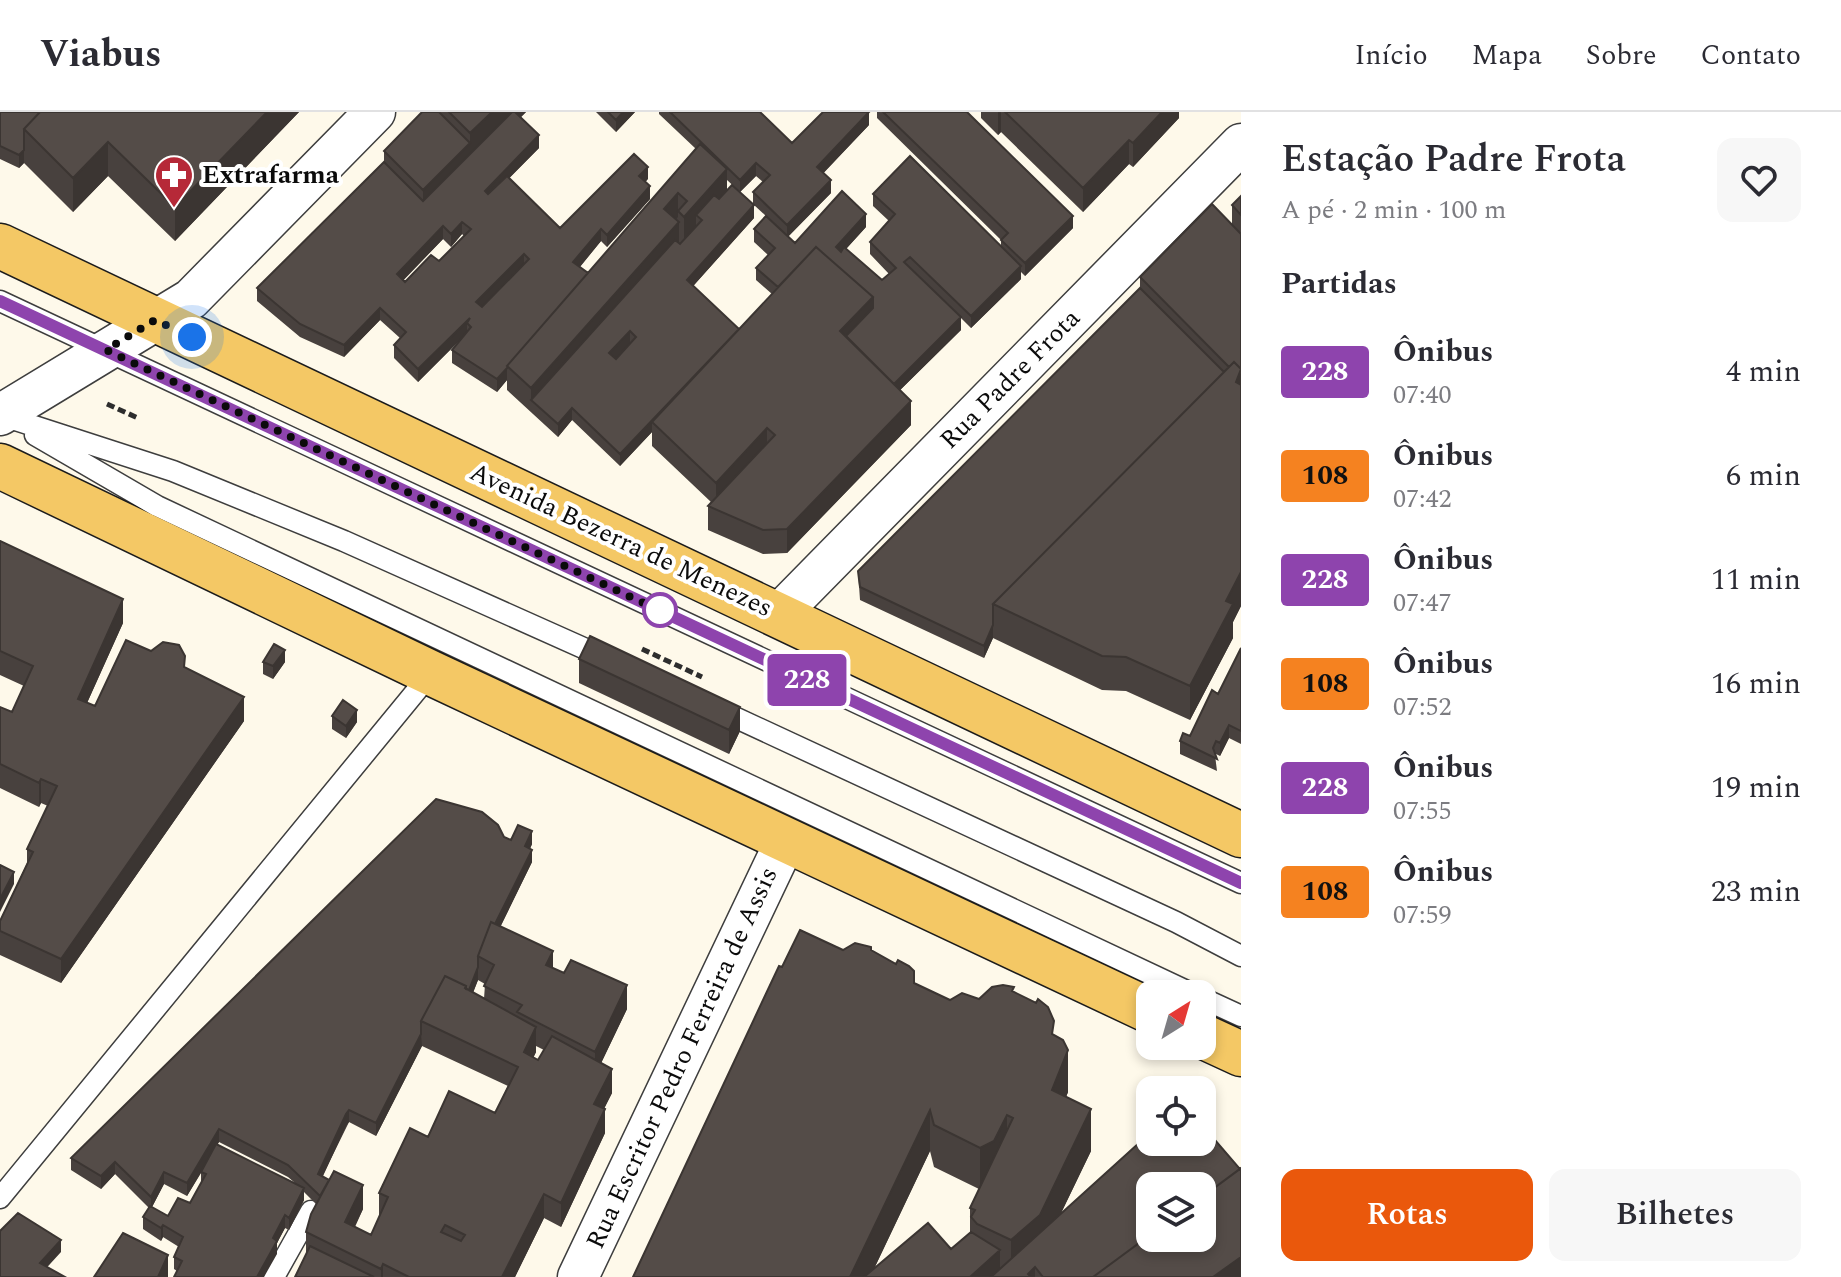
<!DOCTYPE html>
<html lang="pt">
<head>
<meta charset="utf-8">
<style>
	:root { --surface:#fff; --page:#f7f7f7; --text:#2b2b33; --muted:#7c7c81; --line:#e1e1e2; --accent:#ea580c }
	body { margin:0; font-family:Spectral,serif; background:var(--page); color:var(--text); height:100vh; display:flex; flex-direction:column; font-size:30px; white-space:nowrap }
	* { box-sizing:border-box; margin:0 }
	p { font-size:26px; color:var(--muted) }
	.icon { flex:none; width:44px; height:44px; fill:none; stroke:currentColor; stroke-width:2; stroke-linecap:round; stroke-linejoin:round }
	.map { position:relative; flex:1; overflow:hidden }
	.side { display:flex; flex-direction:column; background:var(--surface); width:600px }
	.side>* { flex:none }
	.badge { padding:0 16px; border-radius:6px; font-size:28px; line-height:52px }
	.needle { width:52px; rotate:37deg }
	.tools { position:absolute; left:1136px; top:868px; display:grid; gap:16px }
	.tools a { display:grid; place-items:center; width:80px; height:80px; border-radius:16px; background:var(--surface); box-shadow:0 4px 12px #0003; font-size:40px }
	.you { position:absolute; width:40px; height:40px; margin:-20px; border:6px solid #fff; border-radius:50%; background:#1a73e8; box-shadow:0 0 0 12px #1a73e833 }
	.map>.badge { position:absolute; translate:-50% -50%; box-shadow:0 0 0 4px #fff }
	h2 { padding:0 40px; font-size:30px; line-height:72px }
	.round { display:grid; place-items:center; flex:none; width:84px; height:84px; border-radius:16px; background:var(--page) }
	.overview { display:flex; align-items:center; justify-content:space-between; height:136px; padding:0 40px }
	h1 { font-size:38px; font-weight:600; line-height:60px }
	.button { display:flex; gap:16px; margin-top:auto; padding:16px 40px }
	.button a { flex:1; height:92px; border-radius:16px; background:var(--accent); color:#fff; font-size:32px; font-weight:600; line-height:92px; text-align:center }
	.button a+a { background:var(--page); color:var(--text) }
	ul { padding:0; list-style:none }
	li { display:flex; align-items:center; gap:24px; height:104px; padding:0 40px }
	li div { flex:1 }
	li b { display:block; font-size:30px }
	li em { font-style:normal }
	li .badge { min-width:88px; font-weight:700; text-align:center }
	header { display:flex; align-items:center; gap:48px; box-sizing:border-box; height:112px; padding:0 40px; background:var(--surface); border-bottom:2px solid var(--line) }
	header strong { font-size:38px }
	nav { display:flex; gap:44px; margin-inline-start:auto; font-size:28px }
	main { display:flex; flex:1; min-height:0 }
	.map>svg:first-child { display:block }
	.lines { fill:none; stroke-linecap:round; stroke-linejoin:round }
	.lane-casing { stroke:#3e3e3e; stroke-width:23 }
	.street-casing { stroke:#3e3e3e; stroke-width:43 }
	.primary-casing { stroke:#1c1c1c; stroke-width:47 }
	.path { stroke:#2d2d2d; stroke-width:5; stroke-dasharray:8 4; stroke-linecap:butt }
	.lane { stroke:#fff; stroke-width:20 }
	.street { stroke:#fff; stroke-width:40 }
	.primary { stroke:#f4c865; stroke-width:44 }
	.wall { fill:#48413e; fill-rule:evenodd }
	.shaded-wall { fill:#3b3532 }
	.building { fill:#544c48; stroke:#3b3532; stroke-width:2; fill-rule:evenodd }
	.line-casing { stroke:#fff; stroke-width:18 }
	.line { stroke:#8e44ad; stroke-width:12 }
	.walk { stroke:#0b0b0b; stroke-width:8; stroke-dasharray:0 14.4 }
	.stop-dot { fill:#fff; stroke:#8e44ad; stroke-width:4 }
	.labels { text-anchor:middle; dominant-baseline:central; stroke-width:8; stroke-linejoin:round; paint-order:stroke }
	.poi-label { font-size:26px; font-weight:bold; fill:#0b0b0b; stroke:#fff; text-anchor:start }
	.street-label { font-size:26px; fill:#0b0b0b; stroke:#fff }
</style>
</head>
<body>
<header>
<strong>Viabus</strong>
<nav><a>Início</a><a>Mapa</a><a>Sobre</a><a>Contato</a></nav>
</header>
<main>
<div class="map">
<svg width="1241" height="1165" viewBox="0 0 1241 1165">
	<rect width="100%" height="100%" fill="#fef9ea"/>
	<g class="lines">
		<!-- lane casing -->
		<g class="lane-casing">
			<path id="lane" d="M0,189l1241,582
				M0,303l173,56 171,70 264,118
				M35,323l122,71 1036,488
				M717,597l459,213 65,34
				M1202,886l39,18
				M0,1086l431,-525
				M274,1165l37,-66"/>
		</g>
		<!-- street casing -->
		<g class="street-casing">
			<path id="street" d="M0,303l191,-116 184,-187
				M779,502l462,-470
				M578,1165l208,-437"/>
		</g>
		<!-- primary casing -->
		<g class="primary-casing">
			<path id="primary" d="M0,134l1241,589
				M0,354l431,207 719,338
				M1202,924l39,18"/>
		</g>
		<!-- path -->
		<path class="path" d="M107,292l31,14
			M642,537l60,28"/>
		<!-- lane -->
		<use href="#lane" class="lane"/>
		<!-- street -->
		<use href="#street" class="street"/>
		<!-- primary -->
		<use href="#primary" class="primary"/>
	</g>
	<!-- wall -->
	<path class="wall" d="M0,0h299l-124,129 -67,-65 -35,36 -49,-49 -5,5 -19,-9z
		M422,0h104l-5,5 18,31 -30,30 51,50 88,-49 -3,3 5,17 -43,48 -6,-6 -21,26 8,6 108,-124 -37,-35v-2h101l32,31 77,-18 -46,48 8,20 -43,43 7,7 71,-16 -20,22 36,31 7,-6 -19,-20v-12l19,-21 -16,-15v-12l128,53v-7l-124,-122v-6h90l106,116 -48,48 -4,-4v7l-50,49 -10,-10v12l-61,60 11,35 -124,128 -24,1 -55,-24v-24l3,-4 -59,-56v-14l-32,34 -48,-46 -14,17 -51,-47v-10l-10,12 -45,-29v-13l9,-11 -43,43 -24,-24v-13l6,-7 -20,-18 -36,37 -44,-20 -43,-36v-13l127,-126v-11zM756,64l7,6 -10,10v13l-26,-15v-10l13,12zM754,93l12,11 -12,13v13l14,13 -12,13v12l16,14 -33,35 -46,-43 61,-68zM462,122l2,2 -25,25 -34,21 -2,-2 40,-41 8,8z
		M596,0h39l-19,20z
		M981,0h198v6l-46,49 -4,-3 -46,48 -82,-80 -3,3 -17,-17z
		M1241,84v410l-8,16v16l-43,82 -64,-29 -24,-1 -109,-52 -9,20 -124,-58 -2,-29 282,-283v-11l92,-52v-20z
		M0,429l123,82 -36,80 8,3 90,-38 59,53 -183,262 -61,-28v-34l27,-58v-14l21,-43 -7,-3 -2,4 -39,-19v-81l12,5 12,-26 -24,-11z
		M1241,536v96l-12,-6 -9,18 -4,-2 -1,1 2,16 -37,-17v-13l10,-5 28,-42z
		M579,547l161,72 -11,23 -150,-71z
		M263,550h22l-12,17 -10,-5z
		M332,604l25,6 -11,16 -14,-9z
		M504,725l7,3 21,4 -2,5 2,13 -32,65 53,41 74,41 -26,54 11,30 -8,16 1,24 -44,94 -17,-9 -29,59h-220l11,-22v-23l10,-28 -12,-12v8l-15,30 -4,-2 -8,15v11l-100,17 -3,-2v-12l5,-10 -16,-10 -2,4 -18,-12v-12l6,-9 -34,-34 -14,15 -30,-19v-12zM478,868l7,4 -1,15 -11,-6zM422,934l86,40 -13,27 -67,24 -49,56v24l-8,18 -16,-8 8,-18 -41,-32 27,-55 27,14zM536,934l8,4 -6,10 -5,-2 3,-6zM219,1030l69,35 7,6 -78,-38zM201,1061v10l-11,20 -22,13 -16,-9 12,-23 23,12z
		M843,838l28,1 43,32 36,17 29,-1 35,-7 40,43 14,57 -2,5 25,54 -30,62 179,-44 1,108h-608l149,-310zM930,1039l4,16 45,22 -9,19v26l-19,15 -77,20z"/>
	<!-- shaded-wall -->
	<path class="shaded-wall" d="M267,0h32l-124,129v-34z
		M492,0h34l-103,102v-24l47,-47v-10z
		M623,0h12l-19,20v-12z
		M869,0v13l-52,55v-13z
		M998,0h3v20l-3,3z
		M1162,0h17v6l-46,49v-24z
		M539,23v13l-54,55v-12z
		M1129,28v24l-46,48v-24z
		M108,30v34l-35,36v-34z
		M24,38v13l-5,5v-13z
		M756,51v13l-16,16v-12z
		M648,55v12l-9,9v-12z
		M727,57v24l-25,27 -6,-5v13l-12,13v-24z
		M831,68v13l-44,45v-13z
		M650,74v13l-43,48v-12z
		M678,81v24l-14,16v-24z
		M754,93v13l-67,75v-13z
		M866,102v13l-30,33v-13z
		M1073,104v12l-48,48v-13z
		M462,110v12l-11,13v-13z
		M679,110v24l-148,154v-12z
		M443,114v13l-46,48v-13z
		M601,117v12l-28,34v-13z
		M524,142v13l-48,48v-13z
		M1021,154v13l-50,49v-12z
		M873,185v24l-33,21v-11z
		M380,196v12l-36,37v-12z
		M961,205v13l-73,72v-12z
		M470,206l-3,5v10l-49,49v-13z
		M630,219v13l-21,22v-13z
		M713,243l-61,67v10l-32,34v-12z
		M507,256v12l-10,12v-13z
		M1241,260v34l-5,-24z
		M911,289v24l-124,128v-24z
		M572,296v12l-14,17v-13z
		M767,316v24l-51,55v-24z
		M1241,460v34l-8,16v16l-43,82v-34l36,-85z
		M123,487v24l-45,100v-24z
		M993,513v13l-9,20v-12z
		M285,538v12l-12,17v-13z
		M244,585v24l-183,262v-24z
		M740,595v24l-11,23v-24z
		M357,598v12l-11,16v-12z
		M1229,613v13l-9,18v-13z
		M41,667v24l-2,4v-24z
		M532,719v13l-7,15v-13z
		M532,738v12l-39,80v-12z
		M14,760v12l-14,28v-13z
		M553,839v24l-7,-10z
		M478,855v13l-13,32v-24z
		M627,873v24l-32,67v-24z
		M536,915v25l-12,25v-25z
		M421,922l1,12 -46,90v-13z
		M1068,938v42l-16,40v-42z
		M612,957v24l-18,35v-24z
		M605,997v24l-44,94v-24z
		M1091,997v42l-51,106 -29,20v-37z
		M349,998v12l-3,4 -28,61v-13l28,-60z
		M930,998v41l-60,126h-20z
		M1007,1003v42l-27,33v-42z
		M219,1017v13l-32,54v-13z
		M115,1050v12l-14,15v-13z
		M164,1060v12l-13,25v-12z
		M363,1073v24l-18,37v-24z
		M304,1076v12l-15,30v-12z
		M544,1082v24l-29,59h-13z
		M285,1103v13l-8,15v11l-13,23h-7l16,-39z
		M163,1113v12l-2,4v-13z
		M61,1128v12l-21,23v-12z
		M1000,1138v27h-30z
		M168,1143v22h-10z
		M1241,1145v20h-28z
		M383,1152v13h-2v-8z
		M1035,1155v10h-7v-3z"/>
	<!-- building -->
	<path class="building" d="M0,0h40l-16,17v21l-5,5 -19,-9z
		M40,0h227l-92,95 -67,-65 -35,36 -49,-49z
		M422,0h17l31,31 -47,47 -39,-39z
		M449,0h43l-22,21z
		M512,0h3l24,23 -54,56 3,3 19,-18 53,52 74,-74 14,13 -9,9 11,10 -43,49 -6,-6 -28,33 15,11 -81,93 1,1 -11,12 -45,-29 19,-23 -4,-4 3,-5 -52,51 -24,-24 12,-13 -26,-24 -36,37 -44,-21 -43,-36 127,-126 39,39zM462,110l9,7 -32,32 -8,-6 -26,27 -8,-8 46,-48 8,8zM524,142l5,5 -47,48 -6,-5z
		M608,0h15l-7,8z
		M670,0h90l32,31 31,-31h46l-52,55 14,13 -44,45 -34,-33 17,-17 -14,-12 -16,17z
		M883,0h84l106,104 -48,47 -24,-23 7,-7z
		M1005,0h157l-29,31 -4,-3 -46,48z
		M700,32l27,25 -43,48 -6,-6 9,-10 -9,-8 -14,16 15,13 -148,166 -24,-22z
		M910,44l111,110 -50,50 -61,-59 -6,5 57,55 -67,67 -48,-48 27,-28v-11l-57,-50 -38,40 -22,-19 19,-20 -21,-19 12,-13 29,27 47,-52 24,23 -30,33 5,5 3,-5 38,33 14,-12 -26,-26 25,-28 -22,-20z
		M732,73l22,20 -67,75 52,49 -119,125 -48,-46 -14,16 -27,-24 144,-160 5,4 22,-24 -6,-5 18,-20 5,4zM630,219l6,6 -20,22 -7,-6z
		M1241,84v19l-9,-10z
		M1212,92l29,30v135l-7,-7 -5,5 -89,-90z
		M816,135l57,50 -33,34 71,70 -124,128 -24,1 -55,-24 67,-71 -8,-7 -51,55 -64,-61z
		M1140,176l84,84 -231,232v21l-9,21 -124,-59 -2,-16z
		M1234,250l7,7 -5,13 5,3v187l-15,29 7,3 -43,82 -64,-29 -24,-1 -109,-52z
		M0,429l123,58 -45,100 17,7 31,-66 25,11 12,-9 16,3 6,11 -1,11 60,30 -183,262 -61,-28v-10l33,-69 -6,-3 30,-63 -16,-7 -2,4 -39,-19v-57l12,5 21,-46 -33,-15z
		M590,524l150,71 -11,23 -150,-71z
		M274,532l11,6 -12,16 -10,-4z
		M1241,536v83l-12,-6 -9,18 -4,-2 -3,7 4,11 -37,-18 3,-8 7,3 22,-46 6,4z
		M343,588l14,10 -11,16 -14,-10z
		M436,687l46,13 16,13 6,12 7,3 7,-15 14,6 -7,15 7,4 -37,74 -4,-2 -13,34v11l-9,23 -3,-1v-3l-21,-10 -24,45v13l-45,89 -27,-13 -3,4 -28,60 11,6 -9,16 -32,-31 -69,-36 -32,54 -23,-11 -13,25 -36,-35 -14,14 -30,-18z
		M0,753l14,7 -14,27z
		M491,810l62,29 -7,14 18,8 7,-13 56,25 -32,67 -78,-40 5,-7 -38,-19 10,-21 -16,-9z
		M800,818l43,20 12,-7 16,4v3l25,14 2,-4 11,6 5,5v12l36,17 12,-7 17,6 13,-12 11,-2 11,2 -2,4 24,12 2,-4 10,8 6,14 -2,13 11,6 5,10 -16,40 39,19 -51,106 -29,25 -34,-16 -6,-7 4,-7 -5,-2 43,-90 -6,-3 -13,26 -14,7 -46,-23 -4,-15 -80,167h-217l146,-311 3,1z
		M445,864l21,10 -1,2 71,39 -12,25 14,8 14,-24 60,33 -18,35 11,5 -44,94 -17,-9 -42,83h-93l-26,-13 -2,5 -75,-37 5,-18 23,-43 29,14 -18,37 26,13 17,-38 -9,-4 31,-65 18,9 21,-46 46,22 23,-46 -97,-46zM445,1113l20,10 -4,6 -20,-9z
		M1202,1013l38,44 -38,28v-11h-52v49l-57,42h-50l-8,-10 -7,7 3,3h-40l159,-144v9h52z
		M216,1032l88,44 -15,30 -4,-3 -12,23 4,3 -20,36h-83l8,-16 -8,-4 9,-20 -20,-12 -2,3 -18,-11 7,-11 18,10 10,-18 12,5 16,-29 -5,-2z
		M1241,1056v89l-28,20h-120l57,-42v3h52v-41z
		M18,1101l43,27 -21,23 25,14h-65v-46z
		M928,1111l23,26 20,-17 29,18 -30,27h-106z
		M123,1121l45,22 -10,22h-64z
		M310,1134l64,31h-79z"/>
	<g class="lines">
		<!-- line casing -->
		<g class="line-casing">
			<path id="line" d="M0,189l1241,582"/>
		</g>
		<!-- line -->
		<use href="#line" class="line"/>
		<!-- walk -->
		<path class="walk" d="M192,225l-37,-17 -49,30 561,264 -7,-4"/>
	</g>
	<!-- icons -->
	<defs>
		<g id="pharmacy-pin" transform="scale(2)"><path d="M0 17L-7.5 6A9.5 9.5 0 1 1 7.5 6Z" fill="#b62938" stroke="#fff"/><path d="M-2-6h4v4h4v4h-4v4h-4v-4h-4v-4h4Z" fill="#fff"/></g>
	</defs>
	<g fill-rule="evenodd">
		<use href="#pharmacy-pin" x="174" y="63"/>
	</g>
	<!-- markers -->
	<circle class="stop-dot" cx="660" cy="498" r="16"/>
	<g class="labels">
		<!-- poi labels -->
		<g class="poi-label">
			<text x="202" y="63">Extrafarma</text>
		</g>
		<!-- street labels -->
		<g class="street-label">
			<text transform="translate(1010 267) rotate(-45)">Rua Padre Frota</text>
			<text transform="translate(621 428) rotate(25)">Avenida Bezerra de Menezes</text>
			<text transform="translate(682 946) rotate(-65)">Rua Escritor Pedro Ferreira de Assis</text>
		</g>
	</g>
</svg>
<div class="tools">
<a><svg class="needle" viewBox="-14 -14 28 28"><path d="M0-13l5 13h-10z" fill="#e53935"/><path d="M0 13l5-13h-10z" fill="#7c7c81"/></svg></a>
<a><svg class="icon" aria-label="locate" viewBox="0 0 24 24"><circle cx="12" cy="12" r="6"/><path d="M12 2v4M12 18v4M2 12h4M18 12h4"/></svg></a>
<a><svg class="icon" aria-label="layers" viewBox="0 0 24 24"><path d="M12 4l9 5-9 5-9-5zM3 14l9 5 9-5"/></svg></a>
</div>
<div class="you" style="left:192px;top:225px"></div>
<b class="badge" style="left:807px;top:568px;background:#8e44ad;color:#fff">228</b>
</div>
<section class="side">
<div class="overview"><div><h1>Estação Padre Frota</h1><p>A pé · 2 min · 100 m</p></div><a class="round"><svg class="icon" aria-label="heart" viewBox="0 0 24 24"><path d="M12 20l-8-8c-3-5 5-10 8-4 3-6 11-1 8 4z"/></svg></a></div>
<h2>Partidas</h2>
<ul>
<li><span class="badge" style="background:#8e44ad;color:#fff">228</span><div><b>Ônibus</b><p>07:40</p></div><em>4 min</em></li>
<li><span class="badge" style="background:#f58220;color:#111">108</span><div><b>Ônibus</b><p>07:42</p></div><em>6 min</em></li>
<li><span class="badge" style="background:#8e44ad;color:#fff">228</span><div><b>Ônibus</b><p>07:47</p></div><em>11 min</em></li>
<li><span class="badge" style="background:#f58220;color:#111">108</span><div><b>Ônibus</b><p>07:52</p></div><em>16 min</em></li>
<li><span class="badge" style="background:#8e44ad;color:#fff">228</span><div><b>Ônibus</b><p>07:55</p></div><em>19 min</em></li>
<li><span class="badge" style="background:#f58220;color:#111">108</span><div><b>Ônibus</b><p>07:59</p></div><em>23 min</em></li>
</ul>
<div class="button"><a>Rotas</a><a>Bilhetes</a></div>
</section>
</main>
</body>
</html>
